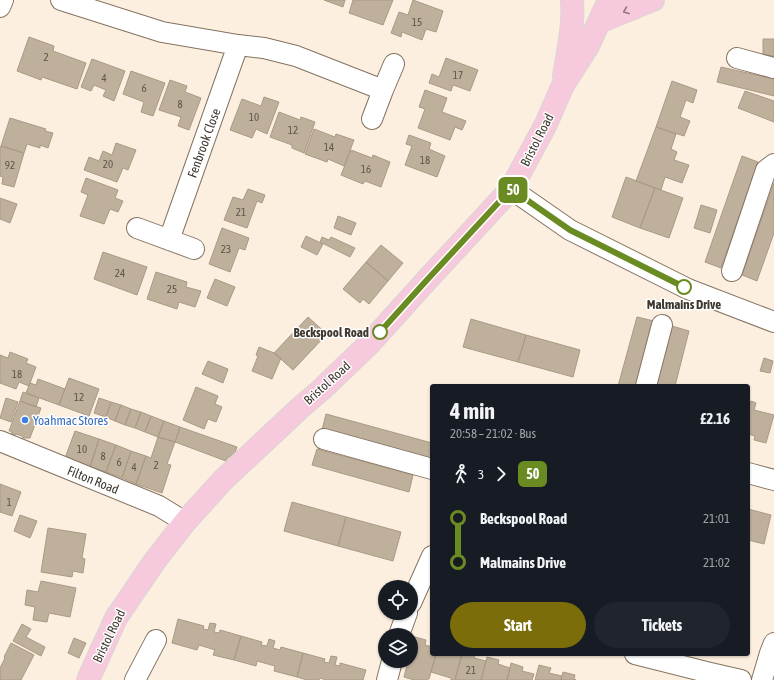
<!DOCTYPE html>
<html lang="en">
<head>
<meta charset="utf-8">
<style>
	:root { --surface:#171b24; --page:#20242c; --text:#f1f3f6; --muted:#9ea1a6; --accent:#7a6d0a }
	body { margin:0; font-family:"Asap Condensed",sans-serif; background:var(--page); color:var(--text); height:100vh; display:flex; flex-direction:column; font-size:15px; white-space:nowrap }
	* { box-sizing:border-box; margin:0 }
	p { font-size:13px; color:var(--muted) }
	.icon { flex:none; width:22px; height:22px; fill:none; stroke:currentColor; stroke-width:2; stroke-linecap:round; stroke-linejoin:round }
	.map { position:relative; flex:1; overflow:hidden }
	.side { position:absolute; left:430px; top:384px; width:320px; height:272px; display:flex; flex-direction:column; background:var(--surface); border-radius:4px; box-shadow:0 1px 3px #0004 }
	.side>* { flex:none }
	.badge { padding:0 8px; border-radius:6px; font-size:14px; line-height:26px }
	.controls { position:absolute; left:378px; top:580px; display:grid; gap:8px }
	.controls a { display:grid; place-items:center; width:40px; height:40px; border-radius:50%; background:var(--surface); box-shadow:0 1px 3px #0004; font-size:20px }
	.map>.badge { position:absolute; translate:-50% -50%; box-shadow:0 0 0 2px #fff }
	.legs { display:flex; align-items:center; gap:6px; height:44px; padding:0 20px; font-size:13px }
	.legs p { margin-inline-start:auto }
	.overview { display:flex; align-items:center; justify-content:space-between; height:68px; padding:0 20px }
	h1 { font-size:22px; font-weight:700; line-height:30px }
	.button { display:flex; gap:8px; margin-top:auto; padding:8px 20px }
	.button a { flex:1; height:46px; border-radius:24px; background:var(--accent); color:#fff; font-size:16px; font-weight:700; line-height:46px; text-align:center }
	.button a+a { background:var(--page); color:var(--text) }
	ul { padding:0 20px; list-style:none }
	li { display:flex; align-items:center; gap:14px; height:44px; font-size:15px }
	li i { display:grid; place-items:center; width:6px; height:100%; margin:0 5px; background:currentColor }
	li i::after { content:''; width:10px; height:10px; margin:-5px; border:3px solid; border-radius:50%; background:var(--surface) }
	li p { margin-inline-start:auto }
	li:first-child i { background:linear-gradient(#0000 50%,currentColor 0) }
	li:last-child i { background:linear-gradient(currentColor 50%,#0000 0) }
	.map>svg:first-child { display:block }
	.building { fill:#bfb09b; stroke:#a99986 }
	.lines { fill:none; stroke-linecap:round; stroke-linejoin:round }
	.minor-casing { stroke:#837361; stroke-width:22 }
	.major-casing { stroke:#d8d7d5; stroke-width:24 }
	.minor { stroke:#fff; stroke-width:20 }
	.major { stroke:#f7c9dc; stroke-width:22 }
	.oneway { stroke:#91797d }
	.line-1-casing { stroke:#fff; stroke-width:9 }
	.line-1 { stroke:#6a8a22; stroke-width:6 }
	.stop-1-dot { fill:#fff; stroke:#6a8a22; stroke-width:2 }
	.shop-dot { fill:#3f7fe0; stroke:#fff; stroke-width:1.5 }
	.labels { text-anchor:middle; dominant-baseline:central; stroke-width:3; stroke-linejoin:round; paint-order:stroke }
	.number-label { font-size:11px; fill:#5e564a }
	.street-label { font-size:13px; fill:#3e382f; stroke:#fff }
	.stop-label { font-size:13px; font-weight:bold; fill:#3e382f; stroke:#fff }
	.shop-label { font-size:13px; fill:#366cbe; stroke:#fff; text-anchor:start }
</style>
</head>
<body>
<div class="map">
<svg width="774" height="680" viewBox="0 0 774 680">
	<rect width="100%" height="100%" fill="#fdefdf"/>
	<!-- building -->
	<path class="building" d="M324,0h21l-2,7z
		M353,0h40l-10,25 -34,-12z
		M413,0l30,11 -7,21 -10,-3 -4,11 -20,-8 -1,5 -10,-4 8,-21 9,3z
		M29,37l25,9 -1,5 33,12 -9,26 -35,-12 -1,3 -24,-9z
		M763,39h11v17h-11z
		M446,58l32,12 -8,21 -17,-6 -2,6 -22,-8 3,-9 7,3z
		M92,59l33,12 -11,30 -11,-5 3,-6 -12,-5 -3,6 -10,-4z
		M721,67l53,12v17l-57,-14z
		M131,71l34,12 -12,33 -12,-4 3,-10 -21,-8z
		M170,80l17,6 -2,6 16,6 -12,32 -11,-4 3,-9 -22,-7z
		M672,81l25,9 -4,13 -7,-3 -6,17 10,4 -6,15 -28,-9z
		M425,90l22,8 -5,14 24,9 -4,9 -7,-3 -5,13 -32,-12 7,-19 -6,-2z
		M745,91l29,10v21l-36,-14z
		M264,97l15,5 -12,32 -11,-5 -4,9 -22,-8 12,-31 19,7z
		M279,112l21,8 1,-3 14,5 -11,31 -12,-5v-3l-22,-8z
		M10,118l36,11 -1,2 8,2 -5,15 -8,-3v3l-13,-4 -3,9 -23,-7z
		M656,127l20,7 -5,15 6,3 -3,8 15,5 -7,18 -17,-6 -4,13 -25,-9z
		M314,129l21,8 1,-3 18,6 -10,26 -16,-7 -1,3 -22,-8z
		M409,135l22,8 -2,6 16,7 -8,21 -32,-12 7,-19 -6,-2z
		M116,143l20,7 -8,20 -5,-2 -6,14 -33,-12 5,-13 10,4 4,-10 9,4z
		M1,146l23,7 -10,34 -12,-3 1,-7 -3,-1v-26z
		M351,150l21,8 1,-3 17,7 -9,25 -16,-6 -2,3 -22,-9z
		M742,156l16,6 -37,106 -16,-6z
		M626,177l29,11 -15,40 -28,-11z
		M86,178l32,12 -3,8 8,3 -5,11 -8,-3 -6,15 -24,-8 8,-21 -7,-3z
		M774,183v50l-17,48 -15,-6z
		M655,188l28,10 -14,40 -29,-10z
		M248,189l17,6 -3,8 -5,-2 -10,27 -23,-8 9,-23 10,3z
		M0,198l17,6 -7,19 -10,-4z
		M701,205l16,5 -7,23 -16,-5z
		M338,216l18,7 -5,12 -17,-7z
		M222,228l27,10 -4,12 -6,-2 -9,24 -21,-8z
		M306,236l17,8 -6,11 -16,-8z
		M322,237l7,3 2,-3 24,11 -5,9 -30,-15z
		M381,245l22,18 -15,18 -22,-19z
		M103,252l44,15 -10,28 -43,-16z
		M366,262l22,19 -19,23 -6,-5 -3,4 -17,-14z
		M156,272l31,10 -1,5 15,4 -6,16 -16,-5 -2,7 -30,-10z
		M215,279l20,8 -8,19 -20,-8z
		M308,317l19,17 -34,36 -19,-17z
		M637,317l17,4 -18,65h-18z
		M471,319l55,16 -8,27 -55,-15z
		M672,326l17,5 -14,55h-19z
		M526,335l54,15 -7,27 -55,-15z
		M259,347l15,6 7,5 -9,21 -20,-8 6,-15 -2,-1z
		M10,352l18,7 -2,4 10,4 -7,19 -10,-4 -3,7 -16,-6v-28l8,3z
		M764,358l9,3 -3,12 -10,-2z
		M208,361l20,8 -5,14 -21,-9z
		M69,378l30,11 -10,27 -30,-11z
		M38,379l27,10 -6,16 -33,-12 4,-10 6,2z
		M196,387l22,9 -3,8 7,3 -6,15 -8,-3 -4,10 -21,-9z
		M23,392l16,6 -3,9 -16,-6z
		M6,398l12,4 -7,20 -11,-4z
		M99,398l12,4 -5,15 -12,-4z
		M20,401l21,7 -11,30h-7l-1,-2 -6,-2 -2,1 -2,-1 -1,-3h-2z
		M751,401l5,2 -2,7 20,5 -8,28 -12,-3 1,-4 -7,-2v-22z
		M111,402l10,3 -6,16 -9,-4z
		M121,405l10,4 -6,16 -10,-4z
		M131,409l10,3 -6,16 -10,-3z
		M141,412l10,4 -6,16 -10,-4z
		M326,414l106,29v18l-110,-31z
		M151,416l13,5 -6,16 -13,-5z
		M164,421l16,6 -5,15 -17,-5z
		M180,427l57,20 -4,11 -5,-1 -2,4 -51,-19z
		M75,431l24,8 -9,28 -25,-9z
		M158,437l17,5 -8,22 4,1 -9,28 -26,-9 10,-28 5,2z
		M99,439l17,6 -10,27 -16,-5z
		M116,445l15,6 -9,27 -16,-6z
		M317,449l96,26 -4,17 -97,-27z
		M131,451l15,5 -10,28 -14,-6z
		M0,484l21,8 -9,24 -12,-4z
		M292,502l54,15 -8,29 -54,-15z
		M748,509l23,6 -7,29 -16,-4z
		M20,515l17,6 -7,17 -16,-7z
		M346,517l55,15 -8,29 -55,-15z
		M48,528l38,6 -4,24 3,1 -2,14 -10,-2 -1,6 -31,-5z
		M41,581l35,7 -6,29 -21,-4 -2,9 -14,-2 2,-13 -10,-2 2,-15 11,2z
		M178,619l26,7 -1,3 5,1 2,-7 6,1 -2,8 5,1 1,-3 21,6 -7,24 -21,-5 2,-5 -16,-5 -2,5 -25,-7z
		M22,624l9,5 -5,8 19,10 -4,9 -28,-15z
		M241,636l21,6 -1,3 6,1 2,-7 6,2 -2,7 7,2 1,-3 22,6 -6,24 -23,-6 1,-5 -18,-5 -1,5 -22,-6z
		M415,637l11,3 -1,5 7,2v7h4l-7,25h-2v1h-13l-10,-3 4,-16h3v-10z
		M74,638l12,5 -7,15 -11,-5z
		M11,643l23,12 -13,25h-21l1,-5h-1v-7l5,-10 -1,-1z
		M303,653l22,6 -1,3 5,1 2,-7 6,1 -2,8 5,1v-3l26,7 -3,10h-37l-6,-2 -1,2h-12l-10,-3z
		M436,654l26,1 -7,25h-4v-2l-20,-6z
		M462,654h13l-1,4 12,3 -5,19h-21l-5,-1z
		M487,657l12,3 -1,4 12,4 -3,12h-26z
		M511,663l12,4 -1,4 12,3 -2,6h-25z
		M539,665l12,3 -2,5 13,3 -1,4h-26z
		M563,672l12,3 -1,4 2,1h-15z"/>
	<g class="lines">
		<!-- minor casing -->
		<g class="minor-casing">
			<path id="minor" d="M61,0l101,32 76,13 26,3 32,8 87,34
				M0,7l3,-7
				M737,58l37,10
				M372,119l11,-29 11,-26
				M511,189l59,41 118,59 86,33
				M137,228l57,21
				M169,240l69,-195
				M732,271l34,-101 8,-6
				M646,386l16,-61
				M324,439l108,30
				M0,441l159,65 26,16
				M748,473l26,7
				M411,603l21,-47
				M399,635l8,-22
				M635,654l71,18 35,8
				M135,680l21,-40
				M387,680l5,-19
				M762,680l8,-27 4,-10"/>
		</g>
		<!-- major casing -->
		<g class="major-casing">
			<path id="major" d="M599,22l54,-22
				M564,76c4,-25 10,-50 8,-76
				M88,680l28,-62 38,-56 31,-40 38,-42 77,-72 21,-18 49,-47 56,-62 85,-92 35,-65 17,-39 25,-39 21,-46"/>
		</g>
		<!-- minor -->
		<use href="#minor" class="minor"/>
		<!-- major -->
		<use href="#major" class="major"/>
	</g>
	<!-- one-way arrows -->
	<defs><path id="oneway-chevron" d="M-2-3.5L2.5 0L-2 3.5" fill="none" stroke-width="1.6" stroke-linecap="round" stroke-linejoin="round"/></defs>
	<use class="oneway" href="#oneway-chevron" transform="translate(626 11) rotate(158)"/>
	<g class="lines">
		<!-- line-1 casing -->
		<g class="line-1-casing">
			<path id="line-1" d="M380,332l46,-51 85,-92 59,41 114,57"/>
		</g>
		<!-- line-1 -->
		<use href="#line-1" class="line-1"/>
	</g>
	<!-- markers -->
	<g class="stop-1-dot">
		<circle cx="684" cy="287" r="7"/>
		<circle cx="380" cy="332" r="7"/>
	</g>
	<circle class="shop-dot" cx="25" cy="420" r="4"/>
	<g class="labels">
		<!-- number labels -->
		<g class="number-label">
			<text x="417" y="22">15</text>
			<text x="46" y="57">2</text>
			<text x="458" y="75">17</text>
			<text x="104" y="78">4</text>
			<text x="144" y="88">6</text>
			<text x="180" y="104">8</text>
			<text x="254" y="117">10</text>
			<text x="293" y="130">12</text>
			<text x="329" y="147">14</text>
			<text x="425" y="160">18</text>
			<text x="108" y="164">20</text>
			<text x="10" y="165">92</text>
			<text x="366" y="169">16</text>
			<text x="241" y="212">21</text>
			<text x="226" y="249">23</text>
			<text x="120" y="273">24</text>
			<text x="172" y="289">25</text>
			<text x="17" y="374">18</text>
			<text x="79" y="397">12</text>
			<text x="82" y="449">10</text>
			<text x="103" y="456">8</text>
			<text x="119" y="462">6</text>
			<text x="156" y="465">2</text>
			<text x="134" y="467">4</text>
			<text x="9" y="502">1</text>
			<text x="471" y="670">21</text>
		</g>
		<!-- street labels -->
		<g class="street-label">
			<text transform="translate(537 140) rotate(-63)">Bristol Road</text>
			<text transform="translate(204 143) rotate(-70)">Fenbrook Close</text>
			<text transform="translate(327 383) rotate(-42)">Bristol Road</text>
			<text transform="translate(93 480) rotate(22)">Filton Road</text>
			<text transform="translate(109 636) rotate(-64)">Bristol Road</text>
		</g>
		<!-- stop labels -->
		<g class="stop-label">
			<text x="684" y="304">Malmains Drive</text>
			<text x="369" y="332" text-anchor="end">Beckspool Road</text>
		</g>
		<!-- shop labels -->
		<g class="shop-label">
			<text x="33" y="420">Yoahmac Stores</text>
		</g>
	</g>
</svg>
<div class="controls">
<a><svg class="icon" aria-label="locate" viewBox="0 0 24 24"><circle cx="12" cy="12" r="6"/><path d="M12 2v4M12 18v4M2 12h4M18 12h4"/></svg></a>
<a><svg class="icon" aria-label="layers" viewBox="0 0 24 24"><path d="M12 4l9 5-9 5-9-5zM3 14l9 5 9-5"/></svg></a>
</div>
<b class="badge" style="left:513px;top:190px;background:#6a8a22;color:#fff">50</b>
<section class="side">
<div class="overview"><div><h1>4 min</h1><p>20:58 – 21:02 · Bus</p></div><b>£2.16</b></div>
<div class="legs"><svg class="icon" aria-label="walk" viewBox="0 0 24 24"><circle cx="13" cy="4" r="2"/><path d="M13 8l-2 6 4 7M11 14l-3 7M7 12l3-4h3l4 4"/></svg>3<svg class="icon" aria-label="forward" viewBox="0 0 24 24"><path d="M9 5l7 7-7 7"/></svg><b class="badge" style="background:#6a8a22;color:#fff">50</b></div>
<ul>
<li><i style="color:#6a8a22"></i><b>Beckspool Road</b><p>21:01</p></li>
<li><i style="color:#6a8a22"></i><b>Malmains Drive</b><p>21:02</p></li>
</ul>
<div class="button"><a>Start</a><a>Tickets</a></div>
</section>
</div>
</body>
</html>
